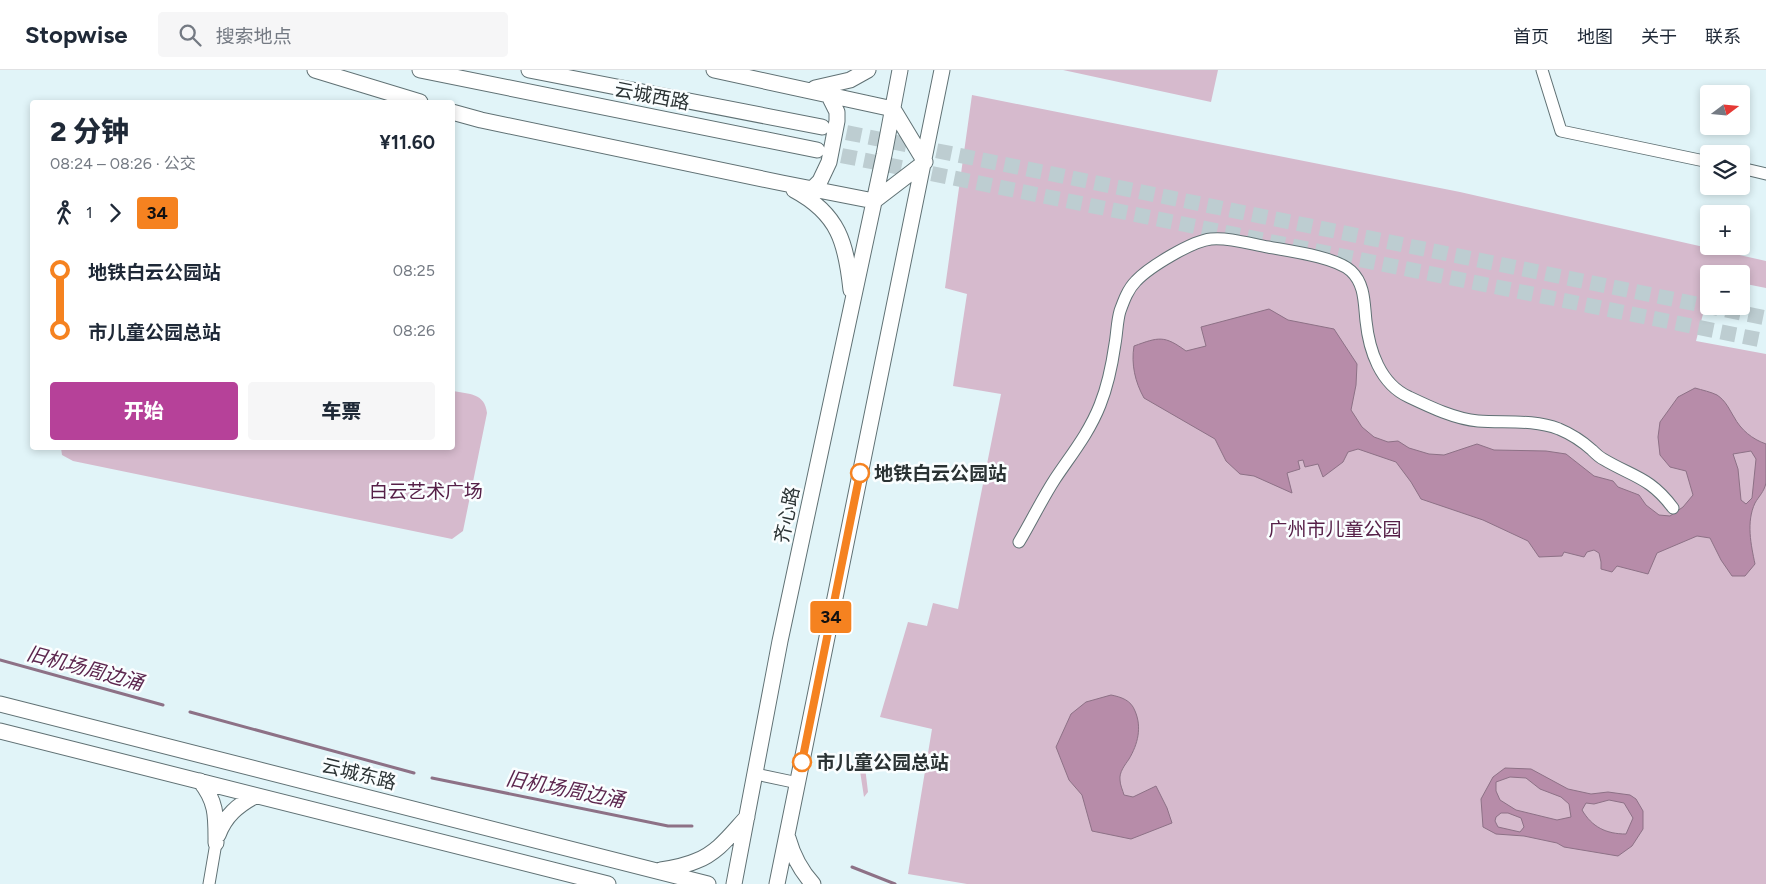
<!DOCTYPE html>
<html lang="zh">
<head>
<meta charset="utf-8">
<style>
	:root { --surface:#fff; --page:#f6f6f7; --text:#1f2937; --muted:#747a83; --line:#e0e1e3; --accent:#b64199 }
	body { margin:0; font-family:Figtree,"Noto Sans SC",sans-serif; background:var(--page); color:var(--text); height:100vh; display:flex; flex-direction:column; font-size:19px; white-space:nowrap }
	* { box-sizing:border-box; margin:0 }
	p { font-size:16px; color:var(--muted) }
	.icon { flex:none; width:28px; height:28px; fill:none; stroke:currentColor; stroke-width:2; stroke-linecap:round; stroke-linejoin:round }
	.map { position:relative; flex:1; overflow:hidden }
	.details { position:absolute; left:30px; top:30px; width:425px; height:350px; display:flex; flex-direction:column; background:var(--surface); border-radius:5px; box-shadow:0 2px 8px #0003 }
	.details>* { flex:none }
	.badge { padding:0 10px; border-radius:4px; font-size:18px; line-height:32px }
	.needle { width:32px; rotate:74deg }
	.fabs { position:absolute; left:1700px; top:15px; display:grid; gap:10px }
	.fabs a { display:grid; place-items:center; width:50px; height:50px; border-radius:5px; background:var(--surface); box-shadow:0 2px 8px #0003; font-size:25px }
	.map>.badge { position:absolute; translate:-50% -50%; box-shadow:0 0 0 2px #fff }
	.legs { display:flex; align-items:center; gap:8px; height:55px; padding:0 20px; font-size:16px }
	.legs p { margin-inline-start:auto }
	.summary { display:flex; align-items:center; justify-content:space-between; height:85px; padding:0 20px }
	h1 { font-size:28px; font-weight:800; line-height:38px }
	.cta { display:flex; gap:10px; margin-top:auto; padding:10px 20px }
	.cta a { flex:1; height:58px; border-radius:5px; background:var(--accent); color:#fff; font-size:20px; font-weight:800; line-height:58px; text-align:center }
	.cta a+a { background:var(--page); color:var(--text) }
	ul { padding:0 20px; list-style:none }
	li { display:flex; align-items:center; gap:18px; height:60px; font-size:19px }
	li i { display:grid; place-items:center; width:8px; height:100%; margin:0 6px; background:currentColor }
	li i::after { content:''; width:12px; height:12px; margin:-6px; border:4px solid; border-radius:50%; background:var(--surface) }
	li p { margin-inline-start:auto }
	li:first-child i { background:linear-gradient(#0000 50%,currentColor 0) }
	li:last-child i { background:linear-gradient(currentColor 50%,#0000 0) }
	header { display:flex; align-items:center; gap:30px; box-sizing:border-box; height:70px; padding:0 25px; background:var(--surface); border-bottom:1px solid var(--line) }
	header strong { font-size:24px }
	nav { display:flex; gap:28px; margin-inline-start:auto; font-size:18px }
	.search { width:350px; height:45px; background:var(--page); display:flex; align-items:center; gap:12px; box-sizing:border-box; padding:0 18px; border-radius:5px; color:var(--muted); font-size:19px }
	.map>svg:first-child { display:block }
	.green { fill:#d6bacd }
	.water { fill:#b78ca9; stroke:#8d7186; fill-rule:evenodd }
	.lines { fill:none; stroke-linecap:round; stroke-linejoin:round }
	.stream { stroke:#8d7186; stroke-width:3 }
	.major-tunnel { stroke:#bdcdd1; stroke-width:15; stroke-dasharray:15 8; stroke-linecap:butt }
	.minor-casing { stroke:#607174; stroke-width:13 }
	.major-casing { stroke:#607174; stroke-width:17 }
	.minor { stroke:#fff; stroke-width:11 }
	.major { stroke:#fff; stroke-width:15 }
	.line-1-casing { stroke:#fff; stroke-width:11 }
	.line-1 { stroke:#f58220; stroke-width:8 }
	.stop-1-dot { fill:#fff; stroke:#f58220; stroke-width:2.5 }
	.labels { text-anchor:middle; dominant-baseline:central; stroke-width:5; stroke-linejoin:round; paint-order:stroke }
	.street-label { font-size:19px; fill:#2b3334; stroke:#fafeff }
	.stop-label { font-size:19px; font-weight:bold; fill:#2b3334; stroke:#fafeff; text-anchor:start }
	.park-label { font-size:19px; fill:#562048; stroke:#fafeff }
	.water-label { font-size:20px; font-style:italic; fill:#5c264e; stroke:#fafeff }
</style>
</head>
<body>
<header>
<strong>Stopwise</strong>
<div class="search"><svg class="icon" aria-label="search" viewBox="0 0 24 24"><circle cx="10" cy="10" r="6"/><path d="M15 15l6 6"/></svg>搜索地点</div>
<nav><a>首页</a><a>地图</a><a>关于</a><a>联系</a></nav>
</header>
<div class="map">
<svg width="1766" height="814" viewBox="0 0 1766 814">
	<rect width="100%" height="100%" fill="#e1f4f8"/>
	<!-- green -->
	<path class="green" d="M1063,0h155l-7,32z
		M972,25l488,97 306,69v27l-25,-5v-9h-32v17l-13,50 70,13v530h-799l-59,-10 24,-145 -52,-12 28,-95 19,4 6,-23 25,6 43,-215 -48,-8 14,-92 -22,-6z
		M453,321c16,3 32,2 34,22l-24,118 -11,8 -379,-78 -11,-6 -1,-7h391z
		M862,695l3,2 3,25 -4,5 -4,-26z"/>
	<!-- water -->
	<path class="water" d="M1269,239l19,11 46,9 23,35 -1,21 -5,25 11,17 12,10 14,5 10,-1 11,7 20,6 15,1 33,-11 17,6 52,1 20,3 28,22 19,5 5,6 21,8 7,10 13,10 11,1 13,-9 10,-12 -7,-24 -16,-4 -10,-12 -2,-18 2,-15 18,-25 17,-9c7,2 16,4 22,7 9,6 12,14 17,22 7,13 18,22 32,27 0,13 0,27 0,39 -2,9 -7,13 -11,20 -9,19 -4,42 0,61l-10,12h-13l-11,-16 -11,-22 -13,-2 -40,17 -9,21 -31,-8 -5,6 -11,-3v-7l-2,-9 -5,-3 -7,2 -3,5 -20,-5 -2,4 -23,1 -11,-16 -45,-21 -62,-21 -10,-17 -15,-20 -38,-13 -10,3 -5,10 -20,15 -5,-13 -13,3 -2,-7 -5,1 2,8 -13,4 5,20 -38,-17 -14,-2 -14,-13 -11,-22 -71,-41c-9,-16 -13,-34 -10,-52 25,-9 30,-11 52,5l20,-5 -5,-19zM1751,381l5,8 -4,39 -6,6 -5,-4 -3,-31 -5,-15z
		M1111,625c10,2 20,5 24,16 7,16 3,33 -6,48 -4,6 -10,13 -9,21 0,5 3,11 4,15l9,2 23,-11 11,22 5,15 -41,16 -39,-8 -10,-36 -13,-15 -13,-33 15,-33 15,-12z
		M1505,698l26,1 37,20 23,5 17,-2 22,3 6,4 7,12v18l-11,17 -14,10 -54,-9 -7,-4 -33,-7 -28,-2 -13,-7 -2,-28 12,-22zM1510,707l16,1 14,11 21,8 8,7 2,13 -14,3 -41,-10 -16,-10 -4,-9v-9zM1609,730l15,3 9,15 -7,16c-20,0 -34,-7 -44,-24l4,-7 8,1zM1501,743h7l13,5 3,9 -4,5 -22,-5 -3,-6 1,-4z"/>
	<g class="lines">
		<!-- stream -->
		<path class="stream" d="M0,590l163,45
			M190,642l224,61
			M432,708l236,48h24
			M852,797l43,17"/>
		<!-- major-tunnel -->
		<path class="major-tunnel" d="M824,58l942,190
			M819,81l947,190"/>
		<!-- minor casing -->
		<g class="minor-casing">
			<path id="minor" d="M1542,0l19,61 148,31
				M1741,98l25,6
				M1019,472c12,-20 23,-43 36,-63 16,-24 34,-46 45,-74 8,-20 12,-40 15,-61 2,-11 2,-23 5,-33 4,-11 8,-22 16,-30 13,-14 56,-40 75,-42 17,-2 40,5 57,8 22,4 68,10 83,24 14,13 13,32 15,50 3,29 14,63 43,76 21,10 46,22 69,24 27,2 55,-2 81,8 12,5 23,12 33,21 3,3 7,7 11,9 30,18 47,18 70,49
				M756,704l42,9
				M209,814l7,-41"/>
		</g>
		<!-- major casing -->
		<g class="major-casing">
			<path id="major" d="M315,0l105,32
				M420,0l397,80
				M529,0l293,57
				M714,0l179,39 32,53
				M815,18l35,-8 18,-10
				M452,42l29,8 301,63 92,18 51,-39
				M812,119l8,-8 9,-19 8,-41v-9l-9,-18
				M794,120c45,24 52,53 57,100
				M0,634l708,180
				M0,661l608,153
				M200,711c17,21 16,36 16,62
				M218,765c7,-19 20,-30 37,-39
				M788,768c5,18 12,32 25,46
				M661,800c12,-2 24,-4 35,-9 22,-8 36,-28 51,-44
				M734,814l46,-243 104,-486 16,-85
				M777,814l165,-814"/>
		</g>
		<!-- minor -->
		<use href="#minor" class="minor"/>
		<!-- major -->
		<use href="#major" class="major"/>
	</g>
	<g class="lines">
		<!-- line-1 casing -->
		<g class="line-1-casing">
			<path id="line-1" d="M802,692l58,-289"/>
		</g>
		<!-- line-1 -->
		<use href="#line-1" class="line-1"/>
	</g>
	<!-- markers -->
	<g class="stop-1-dot">
		<circle cx="860" cy="403" r="9"/>
		<circle cx="802" cy="692" r="9"/>
	</g>
	<g class="labels">
		<!-- street labels -->
		<g class="street-label">
			<text transform="translate(652 26) rotate(11)">云城西路</text>
			<text transform="translate(787 445) rotate(-78)">齐心路</text>
			<text transform="translate(359 704) rotate(14)">云城东路</text>
		</g>
		<!-- stop labels -->
		<g class="stop-label">
			<text x="874" y="403">地铁白云公园站</text>
			<text x="816" y="692">市儿童公园总站</text>
		</g>
		<!-- park labels -->
		<g class="park-label">
			<text x="426" y="421">白云艺术广场</text>
			<text x="1335" y="459">广州市儿童公园</text>
		</g>
		<!-- water labels -->
		<g class="water-label">
			<text transform="translate(85 598) rotate(15)">旧机场周边涌</text>
			<text transform="translate(565 719) rotate(11)">旧机场周边涌</text>
		</g>
	</g>
</svg>
<div class="fabs">
<a><svg class="needle" viewBox="-14 -14 28 28"><path d="M0-13l5 13h-10z" fill="#e53935"/><path d="M0 13l5-13h-10z" fill="#747a83"/></svg></a>
<a><svg class="icon" aria-label="layers" viewBox="0 0 24 24"><path d="M12 4l9 5-9 5-9-5zM3 14l9 5 9-5"/></svg></a>
<a>+</a>
<a>−</a>
</div>
<b class="badge" style="left:831px;top:547px;background:#f58220;color:#111">34</b>
<section class="details">
<div class="summary"><div><h1>2 分钟</h1><p>08:24 – 08:26 · 公交</p></div><b>¥11.60</b></div>
<div class="legs"><svg class="icon" aria-label="walk" viewBox="0 0 24 24"><circle cx="13" cy="4" r="2"/><path d="M13 8l-2 6 4 7M11 14l-3 7M7 12l3-4h3l4 4"/></svg>1<svg class="icon" aria-label="forward" viewBox="0 0 24 24"><path d="M9 5l7 7-7 7"/></svg><b class="badge" style="background:#f58220;color:#111">34</b></div>
<ul>
<li><i style="color:#f58220"></i><b>地铁白云公园站</b><p>08:25</p></li>
<li><i style="color:#f58220"></i><b>市儿童公园总站</b><p>08:26</p></li>
</ul>
<div class="cta"><a>开始</a><a>车票</a></div>
</section>
</div>
</body>
</html>
